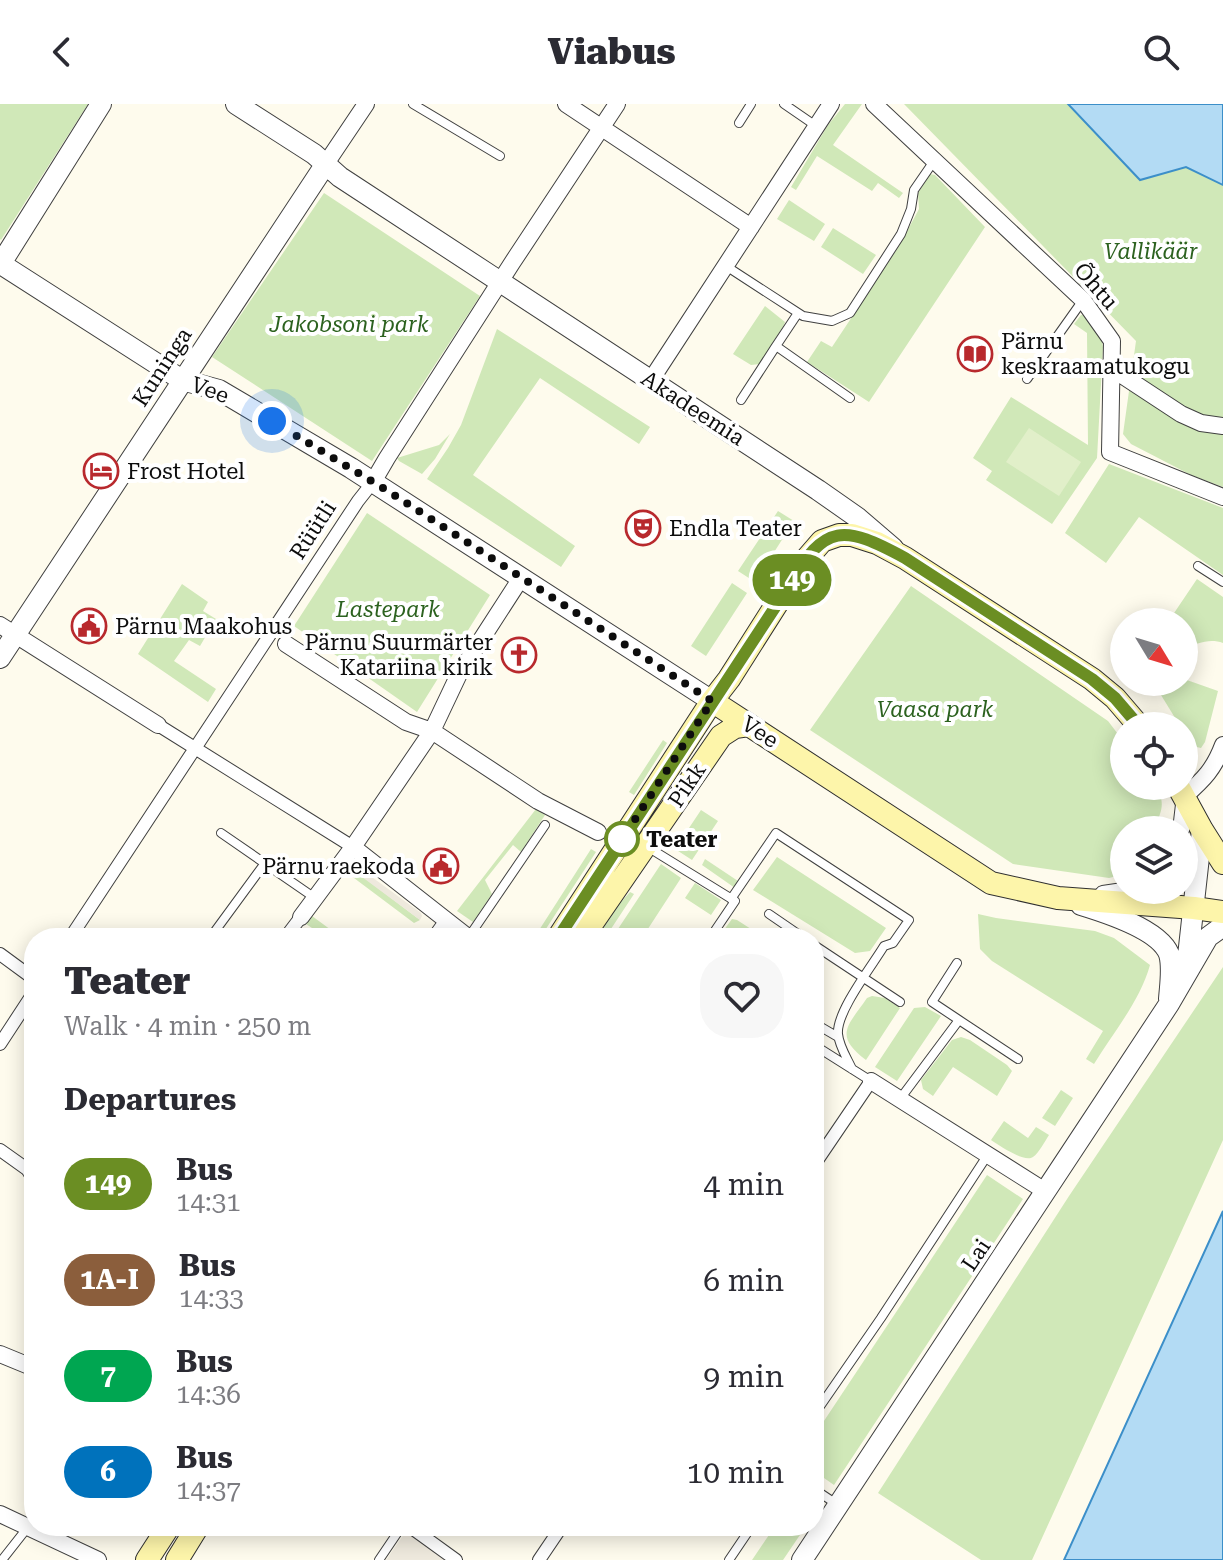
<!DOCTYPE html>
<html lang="en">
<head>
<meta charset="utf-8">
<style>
	:root { --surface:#fff; --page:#f7f7f7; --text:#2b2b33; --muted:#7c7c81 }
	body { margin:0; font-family:"Roboto Serif",serif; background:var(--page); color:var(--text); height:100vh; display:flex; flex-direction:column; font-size:30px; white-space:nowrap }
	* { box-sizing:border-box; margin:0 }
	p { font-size:26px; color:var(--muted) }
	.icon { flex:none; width:44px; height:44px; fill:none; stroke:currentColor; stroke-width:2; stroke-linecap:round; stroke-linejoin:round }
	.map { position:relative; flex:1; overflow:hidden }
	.drawer { position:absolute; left:24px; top:824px; width:800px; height:608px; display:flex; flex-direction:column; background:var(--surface); border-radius:32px; box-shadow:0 4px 20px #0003 }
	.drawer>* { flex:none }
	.badge { padding:0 16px; border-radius:26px; font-size:28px; line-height:52px }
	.needle { width:52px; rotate:128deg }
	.buttons { position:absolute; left:1110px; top:504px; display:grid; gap:16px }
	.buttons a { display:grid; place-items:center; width:88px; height:88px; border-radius:50%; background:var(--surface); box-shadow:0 4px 20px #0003; font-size:40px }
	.you { position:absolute; width:40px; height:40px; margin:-20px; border:6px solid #fff; border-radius:50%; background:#1a73e8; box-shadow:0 0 0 12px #1a73e833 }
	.map>.badge { position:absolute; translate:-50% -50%; box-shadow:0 0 0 4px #fff }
	h2 { padding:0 40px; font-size:30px; line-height:72px }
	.round { display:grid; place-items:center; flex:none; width:84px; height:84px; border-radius:32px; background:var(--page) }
	.headline { display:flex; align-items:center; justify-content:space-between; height:136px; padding:0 40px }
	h1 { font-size:38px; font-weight:800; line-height:60px }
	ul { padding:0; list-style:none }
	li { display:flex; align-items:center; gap:24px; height:96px; padding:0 40px }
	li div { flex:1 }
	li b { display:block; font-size:30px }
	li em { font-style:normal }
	li .badge { min-width:88px; font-weight:700; text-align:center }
	header { display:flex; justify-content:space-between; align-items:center; height:104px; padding:0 40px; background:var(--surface); font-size:36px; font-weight:800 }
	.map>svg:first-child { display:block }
	.green { fill:#d0e8b8 }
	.pitch { fill:#e1efc9 }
	.plaza { fill:#eee9dd }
	.water { fill:#b3dbf4; stroke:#3c8fc9; stroke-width:2 }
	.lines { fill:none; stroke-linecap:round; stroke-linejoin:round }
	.service-casing { stroke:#404040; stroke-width:10 }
	.pedestrian-casing { stroke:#404040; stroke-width:14 }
	.minor-casing { stroke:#404040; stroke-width:18 }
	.tertiary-casing { stroke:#404040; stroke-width:22 }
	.secondary-casing { stroke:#2f2f2f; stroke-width:24 }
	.service { stroke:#fff; stroke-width:8 }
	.pedestrian { stroke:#fff; stroke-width:12 }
	.minor { stroke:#fff; stroke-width:16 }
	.tertiary { stroke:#fff; stroke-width:20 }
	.secondary { stroke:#fdf5aa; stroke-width:22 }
	.line-casing { stroke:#fff; stroke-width:18 }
	.line { stroke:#6b8e23; stroke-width:12 }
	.walk { stroke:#0d0d0d; stroke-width:8; stroke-dasharray:0 14.4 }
	.stop-dot { fill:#fff; stroke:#6b8e23; stroke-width:4 }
	.labels { text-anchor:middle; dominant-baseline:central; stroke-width:8; stroke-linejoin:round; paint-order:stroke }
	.park-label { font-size:22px; font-style:italic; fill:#2c621f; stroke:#fff }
	.street-label { font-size:22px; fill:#0d0d0d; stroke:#fff }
	.poi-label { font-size:22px; fill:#0d0d0d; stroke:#fff; text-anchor:start }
	.stop-label { font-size:22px; font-weight:bold; fill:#0d0d0d; stroke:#fff; text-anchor:start }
</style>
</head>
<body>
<header><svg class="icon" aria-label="back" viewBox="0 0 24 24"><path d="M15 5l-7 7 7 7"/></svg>Viabus<svg class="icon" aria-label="search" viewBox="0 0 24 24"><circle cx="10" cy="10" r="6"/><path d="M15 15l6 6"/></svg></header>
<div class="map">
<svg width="1223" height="1456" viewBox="0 0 1223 1456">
	<rect width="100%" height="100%" fill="#fefbed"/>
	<!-- green -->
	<path class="green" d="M0,0h88l-87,136 -1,-1z
		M845,0h17l-29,41 70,48 -4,5 -21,-15 -6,8 -55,-35 -21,34 -5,-3 37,-62z
		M904,0h164l72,76 46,-13 37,18v302l-32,-12 -60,-31 -8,-10 13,-93z
		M930,70l5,1 50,52 -116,175 -62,-40 14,-21 11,6 67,-101 20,-37 -1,-16z
		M324,89l156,103 -108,165 -160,-104z
		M789,96l36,24 -11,17 -37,-22z
		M833,124l43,27 -13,19 -42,-27z
		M765,202l20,16 -1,3 -24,39 -9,1 -18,-11z
		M1081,211h5l14,15 3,17 -6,111 -45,66 -66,-44 6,-9 -19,-13 38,-61 77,48 -1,-112 -13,-9z
		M497,225l153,98 -11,17 -99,-66 -67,97 102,71 -14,21 -134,-88 21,-31 13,-23z
		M450,330l-15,25 -13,15 -23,-13 -2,-3 42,-13z
		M1109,360l114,44v67l-84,-58 -33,46 -41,-30z
		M778,407l16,10 -39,61 -17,-11z
		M367,409l123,82 -73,117 -123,-86z
		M1197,475l26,18v46c-13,-5 -26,0 -39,6v-27h-16z
		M732,479l15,10 -41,63 -15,-10z
		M182,480l26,18 -5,9 13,8 -16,27 -11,-6 -15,21 42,28 -8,13 -70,-48z
		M911,482l197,135 16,21v44h31c12,16 6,28 -2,44h-29v42l-3,3 -12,3 -96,-14 -203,-134z
		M1184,575l34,12 -13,51 -4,6 -9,-2 -8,-13v-7h-4l-27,-44h31z
		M663,636l4,3 -33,52 -5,-3z
		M536,705l9,6 -24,37 -8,-7 -28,35 7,14 -19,28 -16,-11z
		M701,706l17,11 -26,39 -17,-11z
		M591,745l5,3 -56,86h-6z
		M777,753l109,71 -16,23 -15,2 -102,-63z
		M705,755l36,24 -6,5 -33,-23z
		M661,760l20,14 -39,60h-30z
		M358,769l62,47 -6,3 -60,-45z
		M695,779l26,17 -10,15 -26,-17z
		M630,788l4,2 -29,44h-12l16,-23z
		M978,810l18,4 99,13 19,7 36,27c-10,36 -37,68 -56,99l-8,-5 17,-28 -111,-70 -12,-12z
		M312,812l30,22h-15l-21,-14z
		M732,815l5,1 14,9 -5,9h-28z
		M1223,863v173l-191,420h-51l-103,-67 191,-297z
		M872,892l13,2 15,10 -34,52c-33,-25 -18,-34 1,-62z
		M925,903l16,9 -44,65 -22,-14 39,-59z
		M961,933l9,3 37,25 5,6 -15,25 -44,-29 -20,29 -10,-7 -2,-9 31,-40z
		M1061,986l12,8 -18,28 -13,-8z
		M1004,1017l24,17 8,-11 13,8c-4,6 -10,18 -16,22 -9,6 -34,-12 -42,-17z
		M987,1071l36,24 -189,286 -20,-14v-35z
		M775,1422h31l-23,34h-31z"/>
	<!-- pitch -->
	<path class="pitch" d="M1029,324l52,34 -22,34 -53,-34z"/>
	<!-- plaza -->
	<path class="plaza" d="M354,760l67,49 1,3 -2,4 -62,-46 -4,4 -4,-3 -1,-7z
		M409,1423l47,33h-70z"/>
	<!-- water -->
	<path class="water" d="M1068,0h155v81l-37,-18 -46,13z
		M1223,1107v349h-159z"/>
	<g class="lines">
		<!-- service casing -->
		<g class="service-casing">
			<path id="service" d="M413,0l87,52
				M784,0l32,22
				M739,19l12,-19
				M726,162l77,50 29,5 18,-8 51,-79 10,-25 3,-19 20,-29
				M776,242l22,-33
				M1027,275l56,-79
				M741,296l35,-54 74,52
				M1198,462l25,16
				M221,729l94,65
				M646,742l89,55 -25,37
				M731,795l45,-66 133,87 -16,23 -9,3c-12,20 -48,66 -46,88 1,12 9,24 14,35
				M769,810l35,24
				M210,834l55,-75
				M468,834l77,-113
				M814,841l86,57
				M957,859l-25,39 27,18
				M814,919l24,14
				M814,941l57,36
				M900,995l59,-79 59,39
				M814,1311l67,-97 106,-162
				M814,1385l24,16
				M2,1456l26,-33
				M379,1456l23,-34
				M729,1456l23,-34"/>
		</g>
		<!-- pedestrian casing -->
		<g class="pedestrian-casing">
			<path id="pedestrian" d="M158,621l195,122
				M70,834l288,-437 15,-19
				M285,834l16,-21
				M433,834l13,-18
				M0,850l34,25
				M0,940l34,-52
				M0,1046l31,22
				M814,1061l57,-84
				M409,1422l47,34
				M539,1456l23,-34"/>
		</g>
		<!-- minor casing -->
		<g class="minor-casing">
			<path id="minor" d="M566,0l185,123
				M874,0l209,196 29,41 -2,111 113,45
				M325,61l41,-61
				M1111,264l70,46 20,9 22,3
				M651,276l180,-276
				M373,378l14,-24 125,-195 105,-159
				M0,521l158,100
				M286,540l120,78 26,9 106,70 60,31
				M1181,726l4,-34c19,-17 29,-27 38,-51
				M353,743l116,91
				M1103,790l27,-4
				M301,813l52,-70 79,-116 27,-57 62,-96
				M871,977l174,110
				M31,1068l3,3
				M0,1250l34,14
				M0,1410l98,46"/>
		</g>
		<!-- tertiary casing -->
		<g class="tertiary-casing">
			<path id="tertiary" d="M236,0l78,50 26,23 478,313 40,28 35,30
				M1,160l181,116 37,10 132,78 361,233
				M0,161l101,-161
				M0,554l325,-493
				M1081,801c23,7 78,24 88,49 4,13 1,31 0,45
				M1187,861l15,-135
				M802,1456l367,-556 39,-67 15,-11"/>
		</g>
		<!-- secondary casing -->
		<g class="secondary-casing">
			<path id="secondary" d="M712,597l279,182 67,15 136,10 29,4
				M1178,682l24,44 21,33
				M558,834l154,-237 17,-22 73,-115 20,-23 17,-6h13l25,8 28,15 187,121 23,19 24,28
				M582,834l139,-202 14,-9 14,-2
				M147,1456l22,-34
				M177,1456l21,-34"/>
		</g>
		<!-- service -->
		<use href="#service" class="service"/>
		<!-- pedestrian -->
		<use href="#pedestrian" class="pedestrian"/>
		<!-- minor -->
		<use href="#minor" class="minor"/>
		<!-- tertiary -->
		<use href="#tertiary" class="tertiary"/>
		<!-- secondary -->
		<use href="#secondary" class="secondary"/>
	</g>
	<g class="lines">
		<!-- line casing -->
		<g class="line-casing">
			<path id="line" d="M558,834l231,-352c36,-64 55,-61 116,-28l187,121 23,19 24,28"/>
		</g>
		<!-- line -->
		<use href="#line" class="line"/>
		<!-- walk -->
		<path class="walk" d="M272,317l116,70 324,210 -91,140 1,-2"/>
	</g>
	<!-- icons -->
	<defs>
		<g id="library-ring" transform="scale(1.8)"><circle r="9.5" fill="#fff" stroke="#b8292d" stroke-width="1.5"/><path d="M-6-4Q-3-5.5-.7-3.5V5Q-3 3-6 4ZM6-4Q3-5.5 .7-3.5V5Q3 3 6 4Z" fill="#b8292d"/></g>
		<g id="hotel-ring" transform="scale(1.8)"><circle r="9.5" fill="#fff" stroke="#b8292d" stroke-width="1.5"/><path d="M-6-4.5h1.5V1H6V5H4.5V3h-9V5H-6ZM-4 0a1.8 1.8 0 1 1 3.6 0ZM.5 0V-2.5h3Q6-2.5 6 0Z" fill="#b8292d"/></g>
		<g id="theatre-ring" transform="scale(1.8)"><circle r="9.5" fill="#fff" stroke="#b8292d" stroke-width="1.5"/><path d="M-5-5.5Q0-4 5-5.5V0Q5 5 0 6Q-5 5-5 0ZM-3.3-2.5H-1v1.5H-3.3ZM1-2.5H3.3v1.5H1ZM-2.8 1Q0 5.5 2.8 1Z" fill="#b8292d"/></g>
		<g id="civic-ring" transform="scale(1.8)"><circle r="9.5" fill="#fff" stroke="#b8292d" stroke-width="1.5"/><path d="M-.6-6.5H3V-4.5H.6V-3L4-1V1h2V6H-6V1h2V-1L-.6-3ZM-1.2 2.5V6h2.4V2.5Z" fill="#b8292d"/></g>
		<g id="church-ring" transform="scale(1.8)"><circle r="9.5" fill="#fff" stroke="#b8292d" stroke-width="1.5"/><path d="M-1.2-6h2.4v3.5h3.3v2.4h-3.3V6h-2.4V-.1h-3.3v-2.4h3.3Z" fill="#b8292d"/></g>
	</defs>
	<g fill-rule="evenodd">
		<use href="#library-ring" x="975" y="250"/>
		<use href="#hotel-ring" x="101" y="367"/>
		<use href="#theatre-ring" x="643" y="424"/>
		<use href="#civic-ring" x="89" y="522"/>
		<use href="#church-ring" x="519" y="551"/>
		<use href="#civic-ring" x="441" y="762"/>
	</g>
	<!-- markers -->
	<circle class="stop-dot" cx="622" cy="735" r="16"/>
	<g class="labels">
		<!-- park labels -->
		<g class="park-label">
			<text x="1151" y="147">Vallikäär</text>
			<text x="349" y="220">Jakobsoni park</text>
			<text x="388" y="505">Lastepark</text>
			<text x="935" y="605">Vaasa park</text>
		</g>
		<!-- street labels -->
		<g class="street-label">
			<text transform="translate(1096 182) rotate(49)">Õhtu</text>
			<text transform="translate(162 263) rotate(-57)">Kuninga</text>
			<text transform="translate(210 286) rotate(20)">Vee</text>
			<text transform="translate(693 304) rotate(33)">Akadeemia</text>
			<text transform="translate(313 426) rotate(-57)">Rüütli</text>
			<text transform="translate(760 628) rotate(33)">Vee</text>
			<text transform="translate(687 681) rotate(-56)">Pikk</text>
			<text transform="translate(976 1151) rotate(-56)">Lai</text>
		</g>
		<!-- poi labels -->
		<g class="poi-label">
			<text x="1001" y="237">Pärnu<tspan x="1001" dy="25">keskraamatukogu</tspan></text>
			<text x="127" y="367">Frost Hotel</text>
			<text x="669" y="424">Endla Teater</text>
			<text x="115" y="522">Pärnu Maakohus</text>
			<text x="493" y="538" text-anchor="end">Pärnu Suurmärter<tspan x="493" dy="25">Katariina kirik</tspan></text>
			<text x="415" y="762" text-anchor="end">Pärnu raekoda</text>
		</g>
		<!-- stop labels -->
		<g class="stop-label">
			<text x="646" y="735">Teater</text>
		</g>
	</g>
</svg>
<div class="buttons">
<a><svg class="needle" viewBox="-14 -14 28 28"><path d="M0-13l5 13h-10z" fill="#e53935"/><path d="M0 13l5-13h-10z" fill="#7c7c81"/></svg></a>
<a><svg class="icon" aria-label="locate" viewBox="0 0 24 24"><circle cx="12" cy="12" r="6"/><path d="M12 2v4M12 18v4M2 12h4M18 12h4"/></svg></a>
<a><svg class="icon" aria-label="layers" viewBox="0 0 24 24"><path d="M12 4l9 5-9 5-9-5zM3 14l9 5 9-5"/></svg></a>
</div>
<div class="you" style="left:272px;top:317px"></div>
<b class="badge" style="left:792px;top:476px;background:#6b8e23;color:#fff">149</b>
<section class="drawer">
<div class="headline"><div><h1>Teater</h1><p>Walk · 4 min · 250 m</p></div><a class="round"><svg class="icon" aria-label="heart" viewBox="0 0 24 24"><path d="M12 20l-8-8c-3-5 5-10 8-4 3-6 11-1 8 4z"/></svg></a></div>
<h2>Departures</h2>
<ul>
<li><span class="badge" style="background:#6b8e23;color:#fff">149</span><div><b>Bus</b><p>14:31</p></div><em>4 min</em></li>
<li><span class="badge" style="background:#8b5e3c;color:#fff">1A-I</span><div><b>Bus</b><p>14:33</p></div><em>6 min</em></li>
<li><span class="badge" style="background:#00a651;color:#fff">7</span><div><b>Bus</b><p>14:36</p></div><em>9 min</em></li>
<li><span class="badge" style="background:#0072bc;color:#fff">6</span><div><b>Bus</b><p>14:37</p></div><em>10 min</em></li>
</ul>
</section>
</div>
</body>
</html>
